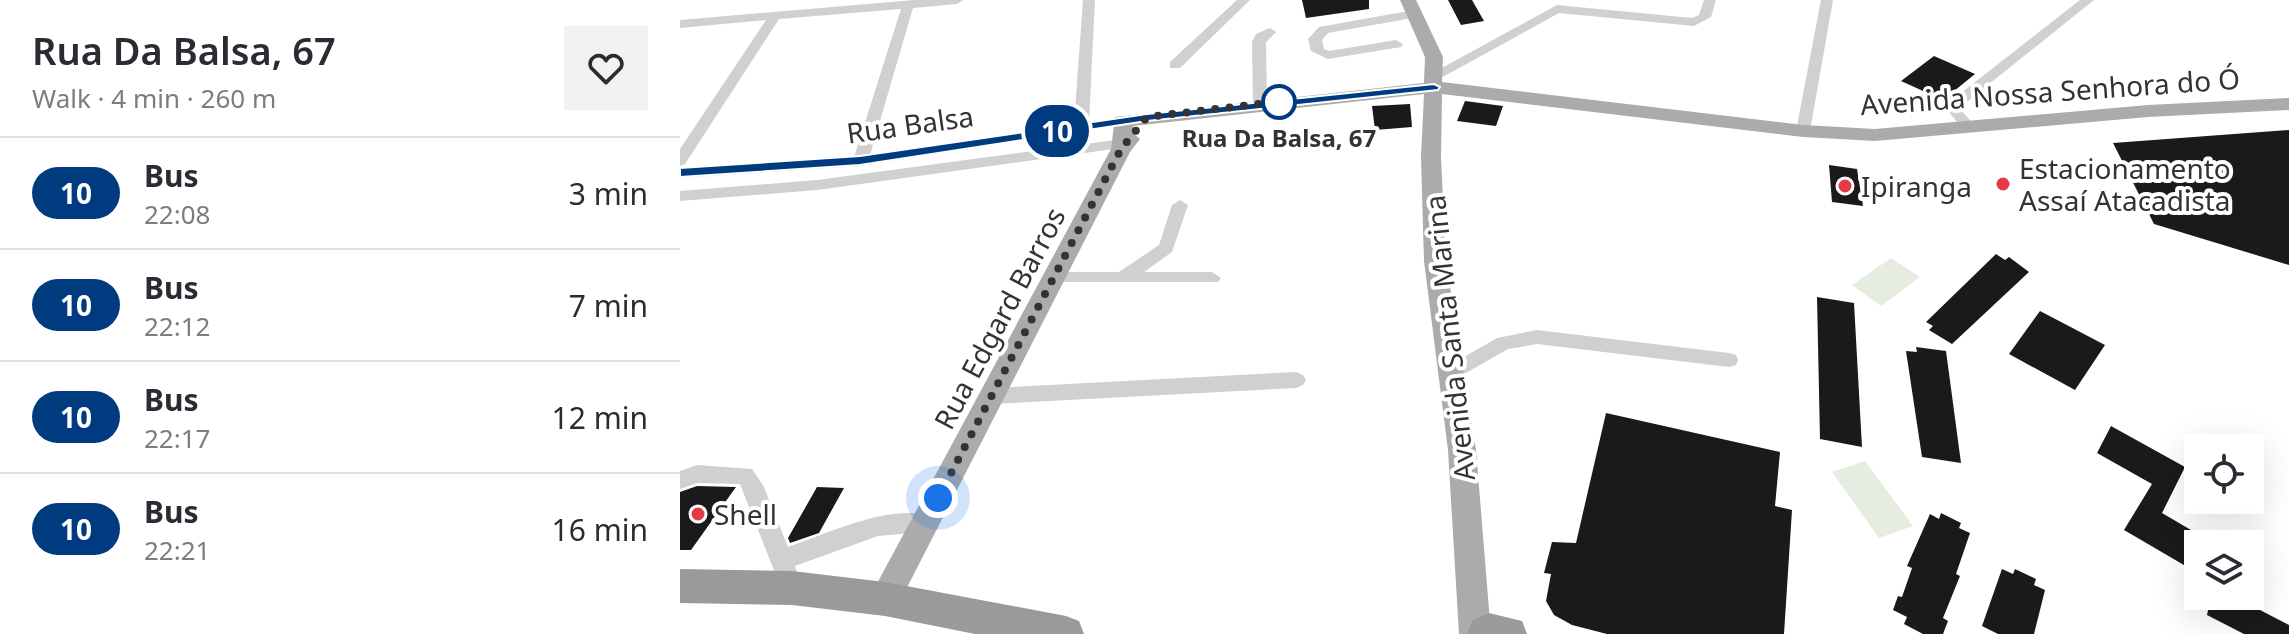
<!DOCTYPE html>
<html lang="en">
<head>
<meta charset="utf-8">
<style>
	:root { --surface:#fff; --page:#f2f2f3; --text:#2b2b33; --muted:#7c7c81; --line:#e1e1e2 }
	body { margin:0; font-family:"Noto Sans",sans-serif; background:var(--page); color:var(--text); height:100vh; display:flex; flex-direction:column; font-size:30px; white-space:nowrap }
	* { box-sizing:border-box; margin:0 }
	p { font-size:26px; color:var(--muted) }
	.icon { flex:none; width:44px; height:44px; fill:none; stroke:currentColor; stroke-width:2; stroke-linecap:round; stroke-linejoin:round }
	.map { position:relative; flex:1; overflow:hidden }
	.sheet { display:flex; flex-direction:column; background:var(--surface); width:680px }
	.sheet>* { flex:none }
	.badge { padding:0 16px; border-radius:26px; font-size:28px; line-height:52px }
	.tools { position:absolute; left:1504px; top:434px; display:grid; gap:16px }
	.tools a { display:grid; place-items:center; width:80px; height:80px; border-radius:0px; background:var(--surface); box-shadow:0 8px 32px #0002; font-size:40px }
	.you { position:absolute; width:40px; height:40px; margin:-20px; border:6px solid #fff; border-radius:50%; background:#1a73e8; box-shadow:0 0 0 12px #1a73e833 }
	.map>.badge { position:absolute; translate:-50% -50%; box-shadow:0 0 0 4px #fff }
	.round { display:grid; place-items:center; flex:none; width:84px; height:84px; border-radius:0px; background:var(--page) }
	.headline { display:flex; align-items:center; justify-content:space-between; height:136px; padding:0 32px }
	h1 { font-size:38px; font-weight:600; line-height:60px }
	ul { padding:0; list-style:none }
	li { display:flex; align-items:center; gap:24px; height:112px; padding:0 32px; border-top:2px solid var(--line) }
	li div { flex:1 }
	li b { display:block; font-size:30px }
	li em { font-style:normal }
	li .badge { min-width:88px; font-weight:700; text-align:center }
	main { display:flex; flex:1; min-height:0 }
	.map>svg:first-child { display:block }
	.green { fill:#e6ecdf }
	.building { fill:#1a1a1a }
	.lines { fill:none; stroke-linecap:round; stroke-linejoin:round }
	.minor { fill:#d0d0d0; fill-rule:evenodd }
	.major { fill:#ababab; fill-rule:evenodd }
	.highway { fill:#9a9a9a; fill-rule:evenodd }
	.line { fill:#003b80; stroke:#fff; stroke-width:2 }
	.walk { stroke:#333; stroke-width:8; stroke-dasharray:0 14.4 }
	.stop-dot { fill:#fff; stroke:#003b80; stroke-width:4 }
	.poi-dot { fill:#e63946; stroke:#fff; stroke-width:3 }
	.labels { text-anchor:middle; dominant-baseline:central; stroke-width:8; stroke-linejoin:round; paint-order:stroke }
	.far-stop-label { font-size:24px; font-weight:bold; fill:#333; stroke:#fff }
	.street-label { font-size:28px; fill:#333; stroke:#fff }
	.poi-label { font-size:28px; fill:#333; stroke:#fff; text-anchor:start }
</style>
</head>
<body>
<main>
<section class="sheet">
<div class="headline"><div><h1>Rua Da Balsa, 67</h1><p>Walk · 4 min · 260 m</p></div><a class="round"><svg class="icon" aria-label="heart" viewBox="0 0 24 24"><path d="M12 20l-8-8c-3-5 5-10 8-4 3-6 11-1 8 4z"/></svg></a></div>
<ul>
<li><span class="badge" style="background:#003b80;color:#fff">10</span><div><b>Bus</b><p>22:08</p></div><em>3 min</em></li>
<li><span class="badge" style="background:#003b80;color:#fff">10</span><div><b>Bus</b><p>22:12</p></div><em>7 min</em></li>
<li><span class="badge" style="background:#003b80;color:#fff">10</span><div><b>Bus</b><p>22:17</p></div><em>12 min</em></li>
<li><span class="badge" style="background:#003b80;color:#fff">10</span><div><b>Bus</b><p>22:21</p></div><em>16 min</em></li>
</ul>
</section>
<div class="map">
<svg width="1609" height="634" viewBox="0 0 1609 634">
	<rect width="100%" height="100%" fill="#fff"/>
	<!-- green -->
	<path class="green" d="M1211,258l29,19 -39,29 -29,-21z
		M1185,461l48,65 -34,12 -47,-66z"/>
	<!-- building -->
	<path class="building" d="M622,0h67v9l-63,9z
		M768,0h24l12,21 -23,4z
		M1254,56l41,18 -32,26 -42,-19z
		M785,101l38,5 -7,20 -39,-5z
		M730,104l2,23 -37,3 -3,-24z
		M1609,130v135l-135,-41 -41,-81z
		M1149,165l28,4 6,37 -31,-4z
		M1316,254l9,6 4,-3 20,15 -77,72 -23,-14 4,-4 -7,-4z
		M1137,297l37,6 8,144 -42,-8z
		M1360,311l65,34 -30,45 -66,-36z
		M1236,347l30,4 15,112 -39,-6 -16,-106 11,1z
		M926,413l174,39 -5,54 17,4 -8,124h-177l-35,-9 -18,-10 -8,-14 5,-27 -7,-1 8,-31 24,1z
		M1431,426l74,41 -23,46 41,24 -14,31 -65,-38 28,-46 -55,-31z
		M17,486l39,1 -45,63h-11v-58z
		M137,487l27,1 -25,45 -29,10 -2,-5z
		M1261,513l20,10 -2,5 11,5 -14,41 4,2 -17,42 5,3 -5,13h-20l-19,-10 3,-7 -14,-7 5,-14 4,1 10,-29 -5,-2 23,-52 9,5z
		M1322,569l11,5 2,-5 21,10 -2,6 11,5 -11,44h-36l-16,-8z
		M1531,596h22l56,29v9h-45l-37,-19z"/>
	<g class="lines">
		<!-- minor -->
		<path class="minor" d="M234,0h49l-6,4 -44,4 -43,147 204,-31 9,-124h12l-6,122 33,-5 7,4 -7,4 -262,41 -180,12v-10l174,-11 47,-148 -122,10 -94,145 -5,2v-17l86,-129 -86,8v-8z
			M557,0h13l-70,68h-10v-6z
			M1024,0h12l-5,17 -17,9 -135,-13 -120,66h-10l-2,-3 130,-71 135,13 7,-3z
			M1141,0h12l-23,131 -7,5 -7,-5z
			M1400,0h14l-131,105 -2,5 15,17 -2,3h-10l-17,-20 5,-10z
			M734,10l6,4 -2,3 -90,16 -6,7 2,9 5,2 67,-11 7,4 -2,3 -73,12 -17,-8 -3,-12 11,-12z
			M590,28l6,4 -10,10 1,62 -7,4 -7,-4 -1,-62 4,-8z
			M443,139l7,5 -2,3 -311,43 -137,11v-10l137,-11z
			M500,200l8,5 -16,47 -28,20h68l9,6 -3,4h-170l-3,-4 9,-6h65l40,-27 13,-40z
			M857,330l192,23 7,2 2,5 -2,5 -7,2 -192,-23 -29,5 -56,32 -7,-3 -2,-5 2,-5 52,-30z
			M616,372l7,3 3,5 -3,5 -7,3 -303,16 -7,-2 -3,-6 3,-6 7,-2z
			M17,465l55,4 11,16 25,62c39,-13 104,-45 145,-30l3,7 -3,7 -55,5 -83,30 8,22 -3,8 -8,3 -8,-3 -44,-112 -43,-1 -17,6v-18z"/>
		<!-- major -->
		<path class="major" d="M720,0h16l27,57 -1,25 361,43 72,4 273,-24 141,-7v12l-141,7 -273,24 -72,-4 -361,-43 -1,63 5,104 30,189 15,184h-32l-11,-184 -24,-189 -3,-104 3,-63 -291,32 1,8 6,5 -10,13 -234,457 -11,5 -11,-5 -4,-10 4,-10 237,-440 4,-32 309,-34 1,-26z"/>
		<!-- highway -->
		<path class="highway" d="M0,569l112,2 93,11 181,34 13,5 5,13h-109l-90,-18 -93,-11 -112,-2z
			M809,613l33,8 5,13h-60l5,-13z"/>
	</g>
	<!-- line -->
	<path class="line" d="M754,84l6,3 -2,3 -291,31 -287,44 -180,12v-9l180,-12 287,-42z"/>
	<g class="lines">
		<!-- walk -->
		<path class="walk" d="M258,498l183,-349 26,-32 138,-16 -6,1"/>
	</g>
	<!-- markers -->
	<circle class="stop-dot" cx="599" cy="102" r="16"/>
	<g class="poi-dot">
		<circle cx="1323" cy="184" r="8"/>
		<circle cx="1165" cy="186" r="8"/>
		<circle cx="18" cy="514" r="8"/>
	</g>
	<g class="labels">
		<!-- far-stop labels -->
		<g class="far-stop-label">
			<text x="599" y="137">Rua Da Balsa, 67</text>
		</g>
		<!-- street labels -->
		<g class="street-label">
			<text transform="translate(1370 91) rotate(-4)">Avenida Nossa Senhora do Ó</text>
			<text transform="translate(230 124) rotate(-8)">Rua Balsa</text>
			<text transform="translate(319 318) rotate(-62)">Rua Edgard Barros</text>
			<text transform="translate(769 338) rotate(-96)">Avenida Santa Marina</text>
		</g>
		<!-- poi labels -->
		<g class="poi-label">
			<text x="1339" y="168">Estacionamento<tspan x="1339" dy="32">Assaí Atacadista</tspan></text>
			<text x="1181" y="186">Ipiranga</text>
			<text x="34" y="514">Shell</text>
		</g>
	</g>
</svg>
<div class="tools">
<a><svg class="icon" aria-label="locate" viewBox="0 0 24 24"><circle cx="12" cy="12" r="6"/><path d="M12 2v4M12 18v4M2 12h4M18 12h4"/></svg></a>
<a><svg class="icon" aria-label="layers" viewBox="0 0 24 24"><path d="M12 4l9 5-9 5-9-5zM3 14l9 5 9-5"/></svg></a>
</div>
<div class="you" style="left:258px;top:498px"></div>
<b class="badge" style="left:377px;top:131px;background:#003b80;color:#fff">10</b>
</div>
</main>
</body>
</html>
